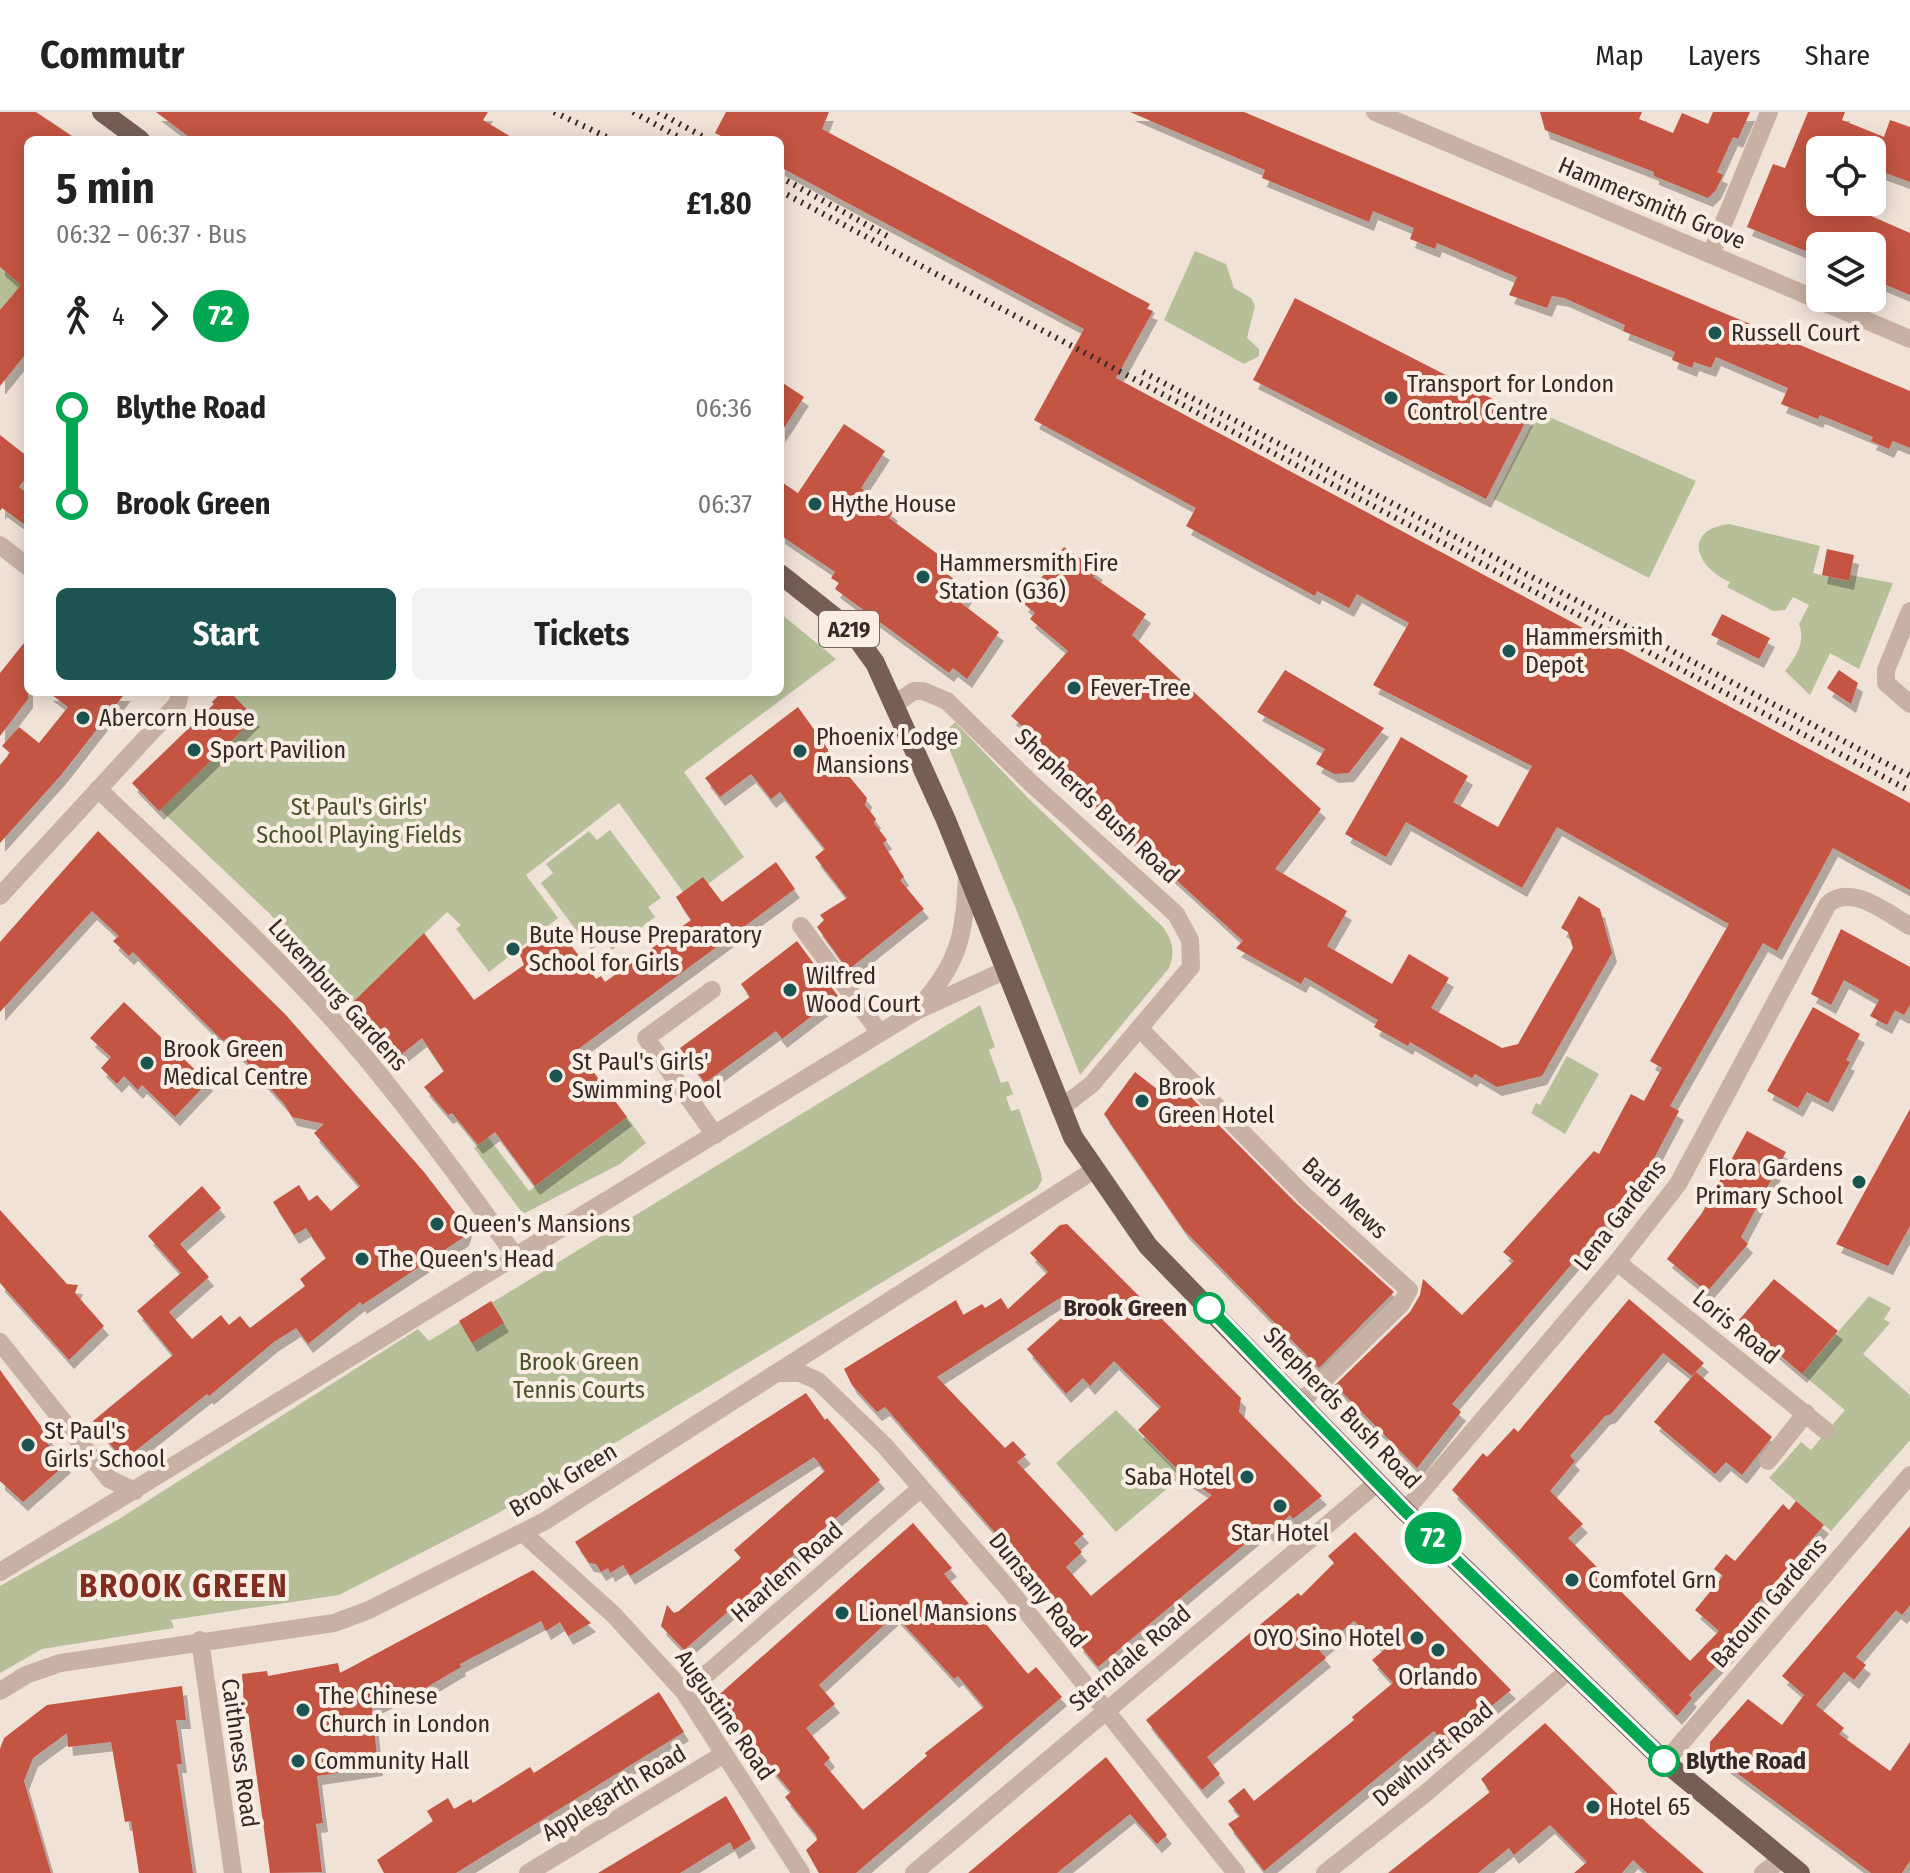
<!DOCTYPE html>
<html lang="en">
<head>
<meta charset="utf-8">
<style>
	:root { --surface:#fff; --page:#f2f2f2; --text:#222; --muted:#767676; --line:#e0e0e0; --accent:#1c5452 }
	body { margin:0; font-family:"Fira Sans Condensed",sans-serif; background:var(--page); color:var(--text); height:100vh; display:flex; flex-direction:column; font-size:30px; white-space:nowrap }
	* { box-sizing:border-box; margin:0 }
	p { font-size:26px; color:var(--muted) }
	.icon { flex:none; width:44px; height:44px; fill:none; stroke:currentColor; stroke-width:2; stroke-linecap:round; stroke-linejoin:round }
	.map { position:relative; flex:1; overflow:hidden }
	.panel { position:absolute; left:24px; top:24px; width:760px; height:560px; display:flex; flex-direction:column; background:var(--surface); border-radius:12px; box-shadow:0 4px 20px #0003 }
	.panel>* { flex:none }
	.badge { padding:0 16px; border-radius:26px; font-size:28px; line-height:52px }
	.controls { position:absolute; left:1806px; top:24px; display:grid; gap:16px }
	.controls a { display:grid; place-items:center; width:80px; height:80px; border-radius:12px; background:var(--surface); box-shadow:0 4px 20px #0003; font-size:40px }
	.map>.badge { position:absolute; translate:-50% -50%; box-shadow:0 0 0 4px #fff }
	.legs { display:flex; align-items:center; gap:12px; height:88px; padding:0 32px; font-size:26px }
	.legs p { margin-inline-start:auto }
	.summary { display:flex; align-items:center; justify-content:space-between; height:136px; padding:0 32px }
	h1 { font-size:44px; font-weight:700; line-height:60px }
	.action { display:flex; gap:16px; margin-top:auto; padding:16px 32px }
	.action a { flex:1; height:92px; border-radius:12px; background:var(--accent); color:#fff; font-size:32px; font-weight:700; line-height:92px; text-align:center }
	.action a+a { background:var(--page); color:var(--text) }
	ul { padding:0 32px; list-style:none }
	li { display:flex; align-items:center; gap:28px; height:96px; font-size:30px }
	li i { display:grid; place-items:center; width:12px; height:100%; margin:0 10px; background:currentColor }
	li i::after { content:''; width:20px; height:20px; margin:-10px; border:6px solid; border-radius:50%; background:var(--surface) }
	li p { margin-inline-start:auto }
	li:first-child i { background:linear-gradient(#0000 50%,currentColor 0) }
	li:last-child i { background:linear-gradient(currentColor 50%,#0000 0) }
	header { display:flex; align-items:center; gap:48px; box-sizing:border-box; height:112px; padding:0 40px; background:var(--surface); border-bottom:2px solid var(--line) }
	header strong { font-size:38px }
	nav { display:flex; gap:44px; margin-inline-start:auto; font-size:28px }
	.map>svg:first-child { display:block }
	.green { fill:#b6bf98 }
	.building { fill:#c45442; fill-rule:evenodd; filter:url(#shadow) }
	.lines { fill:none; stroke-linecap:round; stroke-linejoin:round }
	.minor { stroke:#c8b1a4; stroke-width:18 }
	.primary { stroke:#765e57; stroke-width:20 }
	.rail { stroke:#342926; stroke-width:6; stroke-dasharray:2 6; stroke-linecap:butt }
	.line-1-casing { stroke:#fff; stroke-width:18 }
	.line-1 { stroke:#00a651; stroke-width:12 }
	.poi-dot { fill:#1c5452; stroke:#f9ede4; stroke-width:3 }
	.stop-1-dot { fill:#fff; stroke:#00a651; stroke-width:4 }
	.labels { text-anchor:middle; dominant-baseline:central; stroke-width:8; stroke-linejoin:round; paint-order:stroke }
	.shield { fill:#f9ede4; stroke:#6f645f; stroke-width:2 }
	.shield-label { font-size:22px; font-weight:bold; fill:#342926 }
	.street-label { font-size:24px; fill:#342926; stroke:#f9ede4 }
	.poi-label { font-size:24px; fill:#342926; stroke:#f9ede4; text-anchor:start }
	.park-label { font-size:24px; fill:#47522a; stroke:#f9ede4 }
	.stop-label { font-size:24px; font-weight:bold; fill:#342926; stroke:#f9ede4; text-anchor:end }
	.district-label { font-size:32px; font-weight:bold; letter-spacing:2px; fill:#812d20; stroke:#f9ede4 }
</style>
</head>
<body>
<header>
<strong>Commutr</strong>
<nav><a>Map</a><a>Layers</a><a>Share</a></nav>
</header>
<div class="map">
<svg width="1910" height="1761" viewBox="0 0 1910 1761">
	<defs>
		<filter id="shadow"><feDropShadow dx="5" dy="9" stdDeviation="0" flood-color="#0004"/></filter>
	</defs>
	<rect width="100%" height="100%" fill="#f1e2d8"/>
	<!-- green -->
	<path class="green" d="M1195,139l31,13 8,24 17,10 4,8 -8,32 12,11v7l-15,8 -80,-44z
		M0,155l21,18 -21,25z
		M1538,300l158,69 -47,97 -155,-79z
		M1729,412l91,22 -7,27 35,8 2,-6 43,8 -34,86 -29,-16 -20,42 -25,-24c11,-15 21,-28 14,-47l10,-19 -16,-8 -8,13 -12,1 -46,-24 3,-5c-34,-14 -48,-52 -1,-58z
		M780,501l56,46 -152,113 60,85 -36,27 -25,8 -64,-89 -93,72 32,43 -69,54 -33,-43 5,-4 -14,-13 -95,91 -83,-90 -137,-130 82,-79 -2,-2 10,-10h558z
		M955,610l74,77 134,128c9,13 13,25 6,41l-89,107 -62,-161 -75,-180z
		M610,718l51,68 -13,9 7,10 -43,33 -7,-10 -14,10 -50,-67 12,-10 -7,-9 43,-33 8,9z
		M980,893l15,42 -6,3 12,33 7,-2 5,13 -7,3 5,14 8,-2 22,64 1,7 -5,9 -542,326 -156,80 -168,25 3,8 -132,21 -42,24v-87l119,-67 299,-190 11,12z
		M1567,944l32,18 -34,60 -34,-21 5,-10 4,2z
		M627,1005l19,26 -26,21 -97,50 -49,-66 14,-11 41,54z
		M1869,1184l22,12 -7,11 6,4 -27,31 47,41v45l-79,91 -62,-53 32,-36 10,8 34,-40 -43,-36z
		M1116,1298l66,66 -66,56 -60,-69z"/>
	<!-- building -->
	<path class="building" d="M0,0h36l42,28h-50v211l-28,35v-76l21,-25 -21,-18z
		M156,0h332l-5,8 33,20h-323z
		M726,0h103l-7,17 328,175 -3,5 6,2 -37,67 794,425v87l-77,-42 -56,103 -14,-8 -93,163 9,5 -38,72 -189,221 9,8 -44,56 -82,-83 75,-73 10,-17 3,-16 39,36 52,-54 -11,-9 91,-101 5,3 32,-60 13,7 18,-33 -12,-7 79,-137 -172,-97 -35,61 -116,-66 -20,35 -41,-23 56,-97 67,39 -15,26 45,25 34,-61 -159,-81 36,-62 -52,-29 -8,14 -32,-17 -2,5 -129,-70 10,-18 -162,-88 50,-91 -304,-162v-27h-51l-14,-7z
		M1130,0h114l666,279v57l-17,-7 -4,8 -18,-8 2,-4 -36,-15 -17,-7 -2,4 -37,-15 7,-16 -72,-31 -5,11 -17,-6 -2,6 -20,-8 3,-8 -52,-21 2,-6 -61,-27 -12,-2 -5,12 -38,-13 8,-18 -80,-34 -2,6 -25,-10 4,-11 -41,-17 -4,11 -107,-44 3,-8z
		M1540,0h102l-3,7 34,14 9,-20 26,11 5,-12h37l-12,27 -5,-2 -16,35 6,3 -7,15 -8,8 -54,-22v-4l-109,-42z
		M1808,0h37l-3,8 42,17 6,-17 20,7v55l-38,-14v-18h-13l-26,-11 -5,11h-8v52h38l-3,7 55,24v62l-38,-16v-33h-52v11l-73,-30 26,-63 12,4z
		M1295,186l233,119 -42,82 -233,-119z
		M780,269l24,16 -24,37z
		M844,312l41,27 -24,37 32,24 -4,6 58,43 -6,7 27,24 -7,11 38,29 -32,47 -14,-11 -4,5 -114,-84 4,-6 -8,-5 4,-6 -55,-37v-54l18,12z
		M0,323l28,22v18l-9,12 9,7v33l-26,-19 -2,3z
		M1064,435l34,24 -5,6 53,37 -14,21 189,174 -46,60 72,42 -20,35 65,38 17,-30 40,24 -18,30 71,40 16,-4 55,-96 -5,-16 -7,-4 18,-32 21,13 12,44 -70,123 -45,11 -22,-13 -3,4 -62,-36 -2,4 -34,-19 4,-7 -73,-43 -4,7 -65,-36 7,-7 -197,-180 7,-7 -42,-38 57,-65 -38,-32 5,-6 -12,-10z
		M1827,437l27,6 -5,26 -27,-6z
		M1722,502l48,24 -11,21 -48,-24z
		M28,526v61l-28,37v-63z
		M1285,558l99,58 -35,45 -15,1 -18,-10 9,-15 -68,-37z
		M1839,558l19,13 -7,21 -24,-16z
		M48,580h78l-64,82 -62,69v-78l10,-12 -8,-7 17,-19 20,16 29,-36z
		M222,580h8l25,26 -96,93 -27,-28 82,-79 -2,-2z
		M798,595l30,42 -2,24 22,2 19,23 -2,7 11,14 -2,4 13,17 -4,3 21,34 -4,3 24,29 -76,61 -31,-43 7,-7 -4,-5 27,-17 -32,-41 10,-8 -45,-57 -9,7 -20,-25 -31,23 -15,-19z
		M98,719l187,183 139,158 43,56 -3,9 -102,68 -2,-3 -52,42 -12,-16 -22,14 -65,54 -2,-2 -84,67 -30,-40 80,-66 -36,-44 44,-38 -33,-37 54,-50 19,22 -41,36 29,33 -40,35 23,27 29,-24 8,10 11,-9 10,12 55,-42 -5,-7 26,-21 -20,-30 -12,7 -21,-33 26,-17 10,16 8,-6 14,16 29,-25 -46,-53 10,-9 -32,-7 -7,-12 -59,-66 -3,2 -90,-89 -4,4 -16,-15 6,-5 -27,-25 -92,101v-70z
		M776,750l19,27 -218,161 50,67 -92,69 -40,-54 -17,13 -26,-32 -4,2 -24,-28 20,-16 -22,-33 -24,19 -46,-54 72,-70 50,67 50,-35 -5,-13 37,-27 40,54 5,-3 4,6 86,-62 -15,-23 27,-20 19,25z
		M1841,817l69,38v38l-6,10 -9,-5 -8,15 -17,-9 9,-16 -35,-20 -13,25 -20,-11z
		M797,829l41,55 -56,43 -6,-8 -71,52 -25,-35 70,-51 -9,-13z
		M124,890l84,80 -33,35 -33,-32 -4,5 -14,-14 -7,8 -16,-16 10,-11 -21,-19z
		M1813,895l47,27 -14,26 4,2 -22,41 -21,-11 -9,16 -31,-17z
		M1135,960l31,24 13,-11 118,119 97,88 -75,76 -135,-138 -80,-116z
		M1910,997v117l-22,40 -52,-22z
		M1747,1019l39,21 -45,85 7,7 -41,48 -40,-33 35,-46z
		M0,1098l67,74 11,1 -3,8 29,33 -35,34 -69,-77z
		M1067,1112l174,174 -2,14 83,84 -29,23 -3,-4 -20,19 -6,-6 -166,139 -20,-24 4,-4 -18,-20 4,-3 -183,-209 -8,5 -25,-27 -8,-16 112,-69 7,15 19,-11 3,4 16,-10 7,11 40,-37 -18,-19 30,-28zM1060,1186l9,13 -42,38 39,45 17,-16 7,8 24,-25 47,46 -23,23 48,48 26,17 -121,101 -25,-29 16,-15 -8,-9 10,-9 -67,-72 9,-7 -13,-14 -8,7 -68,-71z
		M1774,1167l64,52 -36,43 -63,-54z
		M1629,1187l75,64 -12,13 -29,-23 -52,61 -6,2 -35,40 5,5 -25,30 33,33 -15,14 122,123 29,-30 -24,-21 28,-34 -9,-7 12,-15 9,7 48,-57 6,6 7,-9 28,24 -96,113 8,7 -47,50 3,3 -15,18 -225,-226 31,-37 4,4 27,-29 4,4z
		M491,1189l13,22 -32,20 -13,-22z
		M0,1258l51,70 -4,3 19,21 -43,38 -23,-21z
		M1696,1260l76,65 -30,38 -16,-13 -11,12 -61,-52z
		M806,1281l19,27 2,-2 53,62 -196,170 -23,-24 6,-21 7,8 5,-2 62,-53 -7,-8 91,-79 -11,-14 -184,119 -7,-11 -13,8 -2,-5 -7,4 -5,-8 -7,-1 -14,-21z
		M913,1411l39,45 -8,6 84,100 8,-7 26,30 -206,176h-37l-13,-23 11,-10 -1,-5 -31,-38 6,-5 -78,-92zM895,1503l59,64 4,-3 26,31 -59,46 2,3 -64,54 -39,-46 6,-6 -24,-30 29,-24 -16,-19z
		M1910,1414v79l-8,10 -6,-5 -40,47 10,8 -12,15 -10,-8 -28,33 -34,-29z
		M1355,1420l156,158 -67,55 -10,-14 -170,140 -36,-47 12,-8 -12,-15 16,-13 10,13 100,-81 -2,-3 41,-34 -21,-23 12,-10 -30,-29 -35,29 7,8 -119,99 13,17 -18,16 -56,-70 152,-127 3,3 33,-33 -6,-7z
		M533,1458l58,53 -23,13 -8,-14 -14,9 -5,-10 -81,43 1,3 -54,32 -4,-7 -31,15 6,60 -61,9 6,47 -7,1 6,48 -52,1 -21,-152h-4l-3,-47 25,-3 1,5 70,-13 2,10z
		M182,1574l4,34h-10l6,44h-5l16,109h-54l-8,-52 -6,1 -14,-80 -43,5 -1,-14 -34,25 -9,23 27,92h-51v-124l4,-11 43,-33z
		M659,1580l25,40 -228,141h-72l-7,-13 56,-39 -6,-10 21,-13 6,11 17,-10 2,4 57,-36 4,6z
		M1804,1583l40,33 -5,6 51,37 20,-29v119l-8,12h-31l-161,-120v-11l38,-43 34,26z
		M1545,1611l105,103 54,47h-57l-14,-13 -11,13h-48l13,-11 -37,-37 -36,30 -5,-7 -31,25h-90l102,-81 -9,-13z
		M1106,1645l61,78 -10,9 -27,-30 -73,59h-89z
		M726,1684l25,43 -17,11 -4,-8 -50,31h-82z"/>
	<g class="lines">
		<!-- minor -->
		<path class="minor" d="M1375,0l535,227
			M1711,142l58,-142
			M0,433l28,22
			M1910,499l-24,59v13l24,21
			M896,591l18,-12h9l24,10 85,83 144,130 14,26 1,27 -99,117 -32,25
			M98,677c85,81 174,160 251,249 60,70 114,144 167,219
			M0,784l178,-193 2,-11
			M801,814l79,107
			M712,878l-66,48 69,97
			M920,894c40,-44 45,-74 47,-131
			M1140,917l165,167 104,94 -8,14 -100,98
			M1617,1150l208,168
			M0,1230l109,137 26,12
			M777,1261h23l18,8 67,65 121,140 230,287
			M1768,1349l38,-48
			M1405,1399l212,-249 61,-78 150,-280c24,-21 60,10 82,22
			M523,1421l91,82 71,78 116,180
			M0,1460l916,-561 90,-41
			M200,1528l33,233
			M0,1579l26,-16 34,-12 274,-40 35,-13 176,-89 549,-351
			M685,1581l236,-205
			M1665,1650l245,-287
			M528,1761l196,-119
			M914,1761l464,-391
			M1325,1761l101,-80 143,-123
			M1763,1761l18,-13"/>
		<!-- primary -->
		<path class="primary" d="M102,0l38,28
			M780,462l71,56 24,33 71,157 127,317 75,109 257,265 260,251 135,111"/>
		<!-- rail -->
		<path class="rail" d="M554,0l59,28
			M633,0l51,28
			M658,0l51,28
			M780,65l109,60
			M780,79l1130,600
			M1143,260l767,404"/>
	</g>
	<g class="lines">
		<!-- line-1 casing -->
		<g class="line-1-casing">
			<path id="line-1" d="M1209,1196l196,203 259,250"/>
		</g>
		<!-- line-1 -->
		<use href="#line-1" class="line-1"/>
	</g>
	<!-- markers -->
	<g class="poi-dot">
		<circle cx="1715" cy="221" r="8"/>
		<circle cx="1391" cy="286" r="8"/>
		<circle cx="815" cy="392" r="8"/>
		<circle cx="923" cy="465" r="8"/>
		<circle cx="1509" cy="539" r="8"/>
		<circle cx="1074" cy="576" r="8"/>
		<circle cx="83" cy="606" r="8"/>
		<circle cx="194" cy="638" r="8"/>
		<circle cx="800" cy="639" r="8"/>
		<circle cx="513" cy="837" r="8"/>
		<circle cx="790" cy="878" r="8"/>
		<circle cx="147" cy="951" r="8"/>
		<circle cx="556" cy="964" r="8"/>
		<circle cx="1142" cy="989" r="8"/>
		<circle cx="1859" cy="1070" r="8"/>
		<circle cx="437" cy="1112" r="8"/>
		<circle cx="362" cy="1147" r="8"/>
		<circle cx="28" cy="1333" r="8"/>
		<circle cx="1247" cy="1365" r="8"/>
		<circle cx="1280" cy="1394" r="8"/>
		<circle cx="1572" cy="1468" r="8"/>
		<circle cx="842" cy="1501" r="8"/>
		<circle cx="1417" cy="1526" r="8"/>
		<circle cx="1438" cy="1538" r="8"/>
		<circle cx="303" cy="1598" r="8"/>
		<circle cx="298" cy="1649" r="8"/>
		<circle cx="1593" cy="1695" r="8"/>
	</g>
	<g class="stop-1-dot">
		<circle cx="1209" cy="1196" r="14"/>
		<circle cx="1664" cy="1649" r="14"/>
	</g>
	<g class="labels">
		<!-- shield labels -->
		<rect class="shield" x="819" y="499" width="60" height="36" rx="6"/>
		<g class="shield-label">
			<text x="849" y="517">A219</text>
		</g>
		<!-- street labels -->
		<g class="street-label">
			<text transform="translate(1652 91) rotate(23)">Hammersmith Grove</text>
			<text transform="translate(1097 694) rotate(43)">Shepherds Bush Road</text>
			<text transform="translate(338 883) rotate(48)">Luxemburg Gardens</text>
			<text transform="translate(1345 1086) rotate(43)">Barb Mews</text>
			<text transform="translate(1620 1103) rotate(-52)">Lena Gardens</text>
			<text transform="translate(1736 1215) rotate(39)">Loris Road</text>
			<text transform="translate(1342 1296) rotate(46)">Shepherds Bush Road</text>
			<text transform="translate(563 1368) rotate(-31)">Brook Green</text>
			<text transform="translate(787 1460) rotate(-41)">Haarlem Road</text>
			<text transform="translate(1038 1478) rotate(51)">Dunsany Road</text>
			<text transform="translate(1769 1491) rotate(-49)">Batoum Gardens</text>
			<text transform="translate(1130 1546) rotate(-40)">Sterndale Road</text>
			<text transform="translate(725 1603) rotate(55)">Augustine Road</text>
			<text transform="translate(240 1641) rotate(82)">Caithness Road</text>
			<text transform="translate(1433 1642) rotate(-40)">Dewhurst Road</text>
			<text transform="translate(614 1681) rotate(-31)">Applegarth Road</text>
		</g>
		<!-- poi labels -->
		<g class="poi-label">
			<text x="1731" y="221">Russell Court</text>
			<text x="1407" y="272">Transport for London<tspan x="1407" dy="28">Control Centre</tspan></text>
			<text x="831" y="392">Hythe House</text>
			<text x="939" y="451">Hammersmith Fire<tspan x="939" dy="28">Station (G36)</tspan></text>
			<text x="1525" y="525">Hammersmith<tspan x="1525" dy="28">Depot</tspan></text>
			<text x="1090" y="576">Fever-Tree</text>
			<text x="99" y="606">Abercorn House</text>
			<text x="816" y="625">Phoenix Lodge<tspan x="816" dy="28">Mansions</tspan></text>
			<text x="210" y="638">Sport Pavilion</text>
			<text x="529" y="823">Bute House Preparatory<tspan x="529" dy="28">School for Girls</tspan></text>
			<text x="806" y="864">Wilfred<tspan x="806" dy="28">Wood Court</tspan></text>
			<text x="163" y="937">Brook Green<tspan x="163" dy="28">Medical Centre</tspan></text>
			<text x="572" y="950">St Paul's Girls'<tspan x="572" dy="28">Swimming Pool</tspan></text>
			<text x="1158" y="975">Brook<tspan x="1158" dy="28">Green Hotel</tspan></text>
			<text x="1843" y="1056" text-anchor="end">Flora Gardens<tspan x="1843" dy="28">Primary School</tspan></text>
			<text x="453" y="1112">Queen's Mansions</text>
			<text x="378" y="1147">The Queen's Head</text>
			<text x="44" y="1319">St Paul's<tspan x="44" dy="28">Girls' School</tspan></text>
			<text x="1231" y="1365" text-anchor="end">Saba Hotel</text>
			<text x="1280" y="1421" text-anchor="middle">Star Hotel</text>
			<text x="1588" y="1468">Comfotel Grn</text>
			<text x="858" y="1501">Lionel Mansions</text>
			<text x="1401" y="1526" text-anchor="end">OYO Sino Hotel</text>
			<text x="1438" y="1565" text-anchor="middle">Orlando</text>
			<text x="319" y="1584">The Chinese<tspan x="319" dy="28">Church in London</tspan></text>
			<text x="314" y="1649">Community Hall</text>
			<text x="1609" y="1695">Hotel 65</text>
		</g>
		<!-- park labels -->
		<g class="park-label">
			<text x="359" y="695">St Paul's Girls'<tspan x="359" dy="28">School Playing Fields</tspan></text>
			<text x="579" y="1250">Brook Green<tspan x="579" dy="28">Tennis Courts</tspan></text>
		</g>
		<!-- stop labels -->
		<g class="stop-label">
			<text x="1187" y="1196">Brook Green</text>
			<text x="1686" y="1649" text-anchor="start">Blythe Road</text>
		</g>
		<!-- district labels -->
		<g class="district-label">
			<text x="184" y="1474">BROOK GREEN</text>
		</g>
	</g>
</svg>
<div class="controls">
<a><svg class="icon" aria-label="locate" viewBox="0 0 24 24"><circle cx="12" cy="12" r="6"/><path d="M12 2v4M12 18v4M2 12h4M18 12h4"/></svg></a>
<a><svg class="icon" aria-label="layers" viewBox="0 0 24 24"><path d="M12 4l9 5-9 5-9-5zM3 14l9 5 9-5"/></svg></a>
</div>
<b class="badge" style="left:1433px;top:1426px;background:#00a651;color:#fff">72</b>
<section class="panel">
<div class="summary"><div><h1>5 min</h1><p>06:32 – 06:37 · Bus</p></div><b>£1.80</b></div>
<div class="legs"><svg class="icon" aria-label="walk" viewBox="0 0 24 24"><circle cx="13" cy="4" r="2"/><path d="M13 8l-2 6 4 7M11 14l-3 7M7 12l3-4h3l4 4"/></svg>4<svg class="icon" aria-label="forward" viewBox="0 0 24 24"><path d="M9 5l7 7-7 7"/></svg><b class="badge" style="background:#00a651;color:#fff">72</b></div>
<ul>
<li><i style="color:#00a651"></i><b>Blythe Road</b><p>06:36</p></li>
<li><i style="color:#00a651"></i><b>Brook Green</b><p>06:37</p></li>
</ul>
<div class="action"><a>Start</a><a>Tickets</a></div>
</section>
</div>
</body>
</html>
